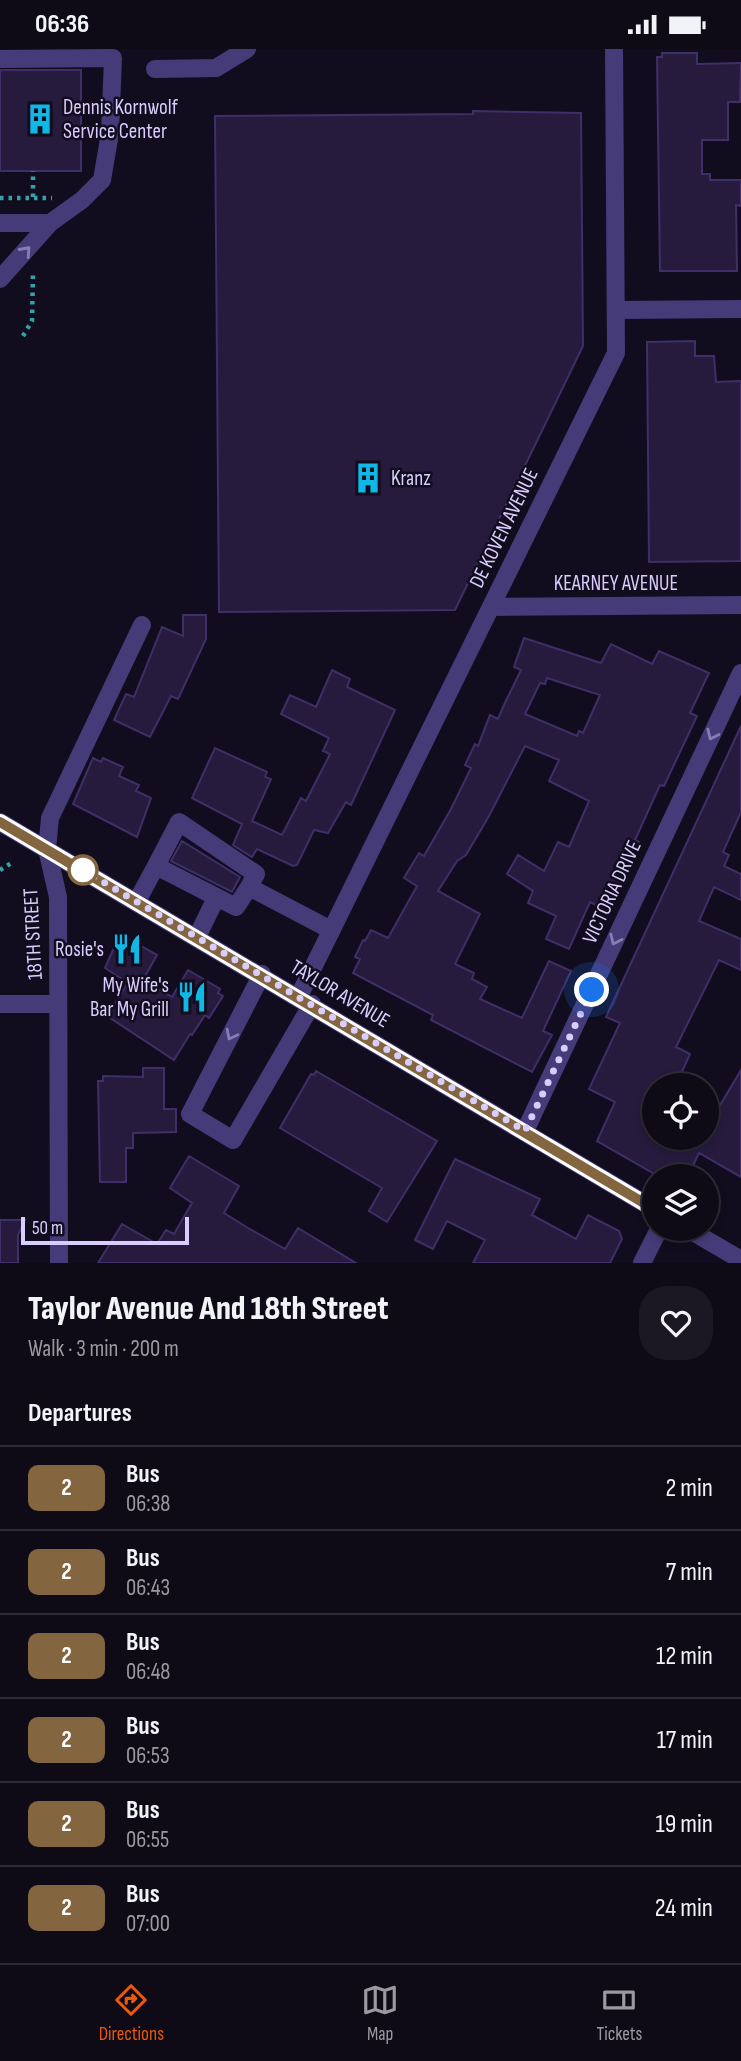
<!DOCTYPE html>
<html lang="en">
<head>
<meta charset="utf-8">
<style>
	:root { --surface:#0e0a16; --page:#1c1823; --text:#f1f3f6; --muted:#9b9aa1; --line:#2e2b35; --accent:#ea580c }
	body { margin:0; font-family:"Sofia Sans Condensed",sans-serif; background:var(--page); color:var(--text); height:100vh; display:flex; flex-direction:column; font-size:26px; white-space:nowrap }
	* { box-sizing:border-box; margin:0 }
	p { font-size:23px; color:var(--muted) }
	.icon { flex:none; width:38px; height:38px; fill:none; stroke:currentColor; stroke-width:2; stroke-linecap:round; stroke-linejoin:round }
	.map { position:relative; height:1214px; overflow:hidden }
	.panel { display:flex; flex-direction:column; background:var(--surface); flex:1 }
	.panel>* { flex:none }
	.badge { padding:0 14px; border-radius:10px; font-size:24px; line-height:46px }
	.buttons { position:absolute; left:642px; top:1024px; display:grid; gap:14px }
	.buttons a { display:grid; place-items:center; width:77px; height:77px; border-radius:50%; background:var(--surface); box-shadow:0 4px 10px #0003,0 0 0 2px var(--line); font-size:35px }
	.scale { position:absolute; left:21px; bottom:18px; width:168px; box-sizing:border-box; padding-left:7px; border:4px solid #d8cdfc; border-top:0; font-size:19px; line-height:24px; white-space:nowrap; color:#d8cdfc; -webkit-text-stroke:5px #120d1e; paint-order:stroke }
	.you { position:absolute; width:35px; height:35px; margin:-18px; border:5px solid #fff; border-radius:50%; background:#1a73e8; box-shadow:0 0 0 10px #1a73e833 }
	.map>.badge { position:absolute; translate:-50% -50%; box-shadow:0 0 0 4px #fff }
	h2 { padding:0 28px; font-size:26px; line-height:63px }
	.round { display:grid; place-items:center; flex:none; width:74px; height:74px; border-radius:28px; background:var(--page) }
	.headline { display:flex; align-items:center; justify-content:space-between; height:119px; padding:0 28px }
	h1 { font-size:33px; font-weight:800; line-height:52px }
	ul { padding:0; list-style:none }
	li { display:flex; align-items:center; gap:21px; height:84px; padding:0 28px; border-top:2px solid var(--line) }
	li div { flex:1 }
	li b { display:block; font-size:26px }
	li em { font-style:normal }
	li .badge { min-width:77px; font-weight:700; text-align:center }
	.status { display:flex; justify-content:space-between; align-items:center; height:49px; padding:0 35px; background:var(--surface); direction:ltr }
	.status svg { height:19px; fill:currentColor }
	.dock { display:flex; justify-content:space-around; align-items:center; height:98px; border-top:2px solid var(--line); background:var(--surface); font-size:19px; color:var(--muted) }
	.dock a { display:grid; justify-items:center; gap:4px }
	.dock .on { color:var(--accent) }
	.map>svg:first-child { display:block }
	.building { fill:#261b3d; stroke:#402e68; stroke-width:2; fill-rule:evenodd }
	.lines { fill:none; stroke-linecap:round; stroke-linejoin:round }
	.path { stroke:#35a2a8; stroke-width:4.5; stroke-dasharray:3.5 5; stroke-linecap:butt }
	.minor { stroke:#453b79; stroke-width:18 }
	.oneway { stroke:#877db4 }
	.line-casing { stroke:#fff; stroke-width:16 }
	.line { stroke:#83653f; stroke-width:10 }
	.walk { stroke:#d8cdfc; stroke-width:7; stroke-dasharray:0 12.6 }
	.stop-dot { fill:#fff; stroke:#83653f; stroke-width:3.5 }
	.labels { text-anchor:middle; dominant-baseline:central; stroke-width:5; stroke-linejoin:round; paint-order:stroke }
	.poi-label { font-size:21px; fill:#d8cdfc; stroke:#120d1e; text-anchor:start }
	.street-label { font-size:21px; fill:#d8cdfc; stroke:#120d1e }
</style>
</head>
<body>
<div class="status"><b>06:36</b><svg viewBox="0 0 49 12"><path d="M0 12V9h3v3zM5 12V6h3v6zM10 12V3h3v9zM15 12V0h3v12zM26 1h20v11H26zM47 4h2v5h-2z"/></svg></div>
<div class="map">
<svg width="741" height="1214" viewBox="0 0 741 1214">
	<rect width="100%" height="100%" fill="#120d1e"/>
	<!-- building -->
	<path class="building" d="M662,4h35v11l44,-1 -1,39h-12v38h-26v34h8v6h31v26l-5,-1 1,66h-77l-3,-214h5z
		M0,21h81v101h-81z
		M473,62l108,2 2,233 -128,264 -236,2 -4,-496 258,-2z
		M695,292v15h19l2,26 25,-1v180l-92,1 -2,-220z
		M183,566h23v24l-28,60 -7,-3 -21,41 -36,-17 12,-26 8,3 28,-70 21,9z
		M524,589l77,25 10,-19 41,20 7,-13 50,22 -19,40 7,3 -33,70 -4,-1 -25,55 4,2 -32,68 -17,-8 -21,47 -23,-10 10,-23 -28,-13 5,-12 -26,-17 11,-19 26,16 14,-29 11,5 20,-46 -40,-20 10,-21 -34,-14 -36,70 -23,39 -9,6 -19,30 42,23 -25,50 19,9 -2,6 15,8 -7,12 42,19 27,-57 22,10 -28,60 9,4 -20,37 -101,-52 2,-5 -80,-42 7,-14 -5,-2 8,-17 2,1 6,-11 17,8 29,-52 -13,-8 15,-25 5,3 27,-47 20,-41 -6,-3 10,-21 3,2 12,-31 8,4 6,-14 17,-35 -7,-3zM547,629l53,17 -17,38 -4,-2 -2,5 -52,-22 15,-31 5,1z
		M332,621l18,9 -3,8 48,23 -44,95 -5,-3 -18,31 -14,-3 -17,35 -4,1 -36,-17 -5,8 -19,-12 9,-21 -50,-26 23,-50 52,24 -2,5 6,2 -19,42 30,14 19,-37 5,3 24,-47 -7,-3 6,-13 -48,-24 9,-19 26,12z
		M741,677v86l-18,40 6,3 -5,11 17,8v26l-27,-13 -15,34 42,18v31l-22,-10 -43,87 14,7 -14,31h-22v52h53v-10l34,-57v107l-42,-24 -11,23h-30l-61,-35 18,-39 -26,-13 31,-66 -14,-6z
		M93,709l8,4 2,-4 20,9 -4,9 20,9 -3,6 15,7 -14,39 -64,-33z
		M182,792l58,36 -8,15 -61,-31z
		M120,885l37,21 -14,25 29,17 16,-27 32,19 -2,4 5,3 -14,22 -4,-3 -13,20 -2,-1 -16,26 -67,-44 21,-33 -23,-15z
		M143,1019h21v41h12v23l-43,1v15h-7v34h-26l-2,-101h5v-5l40,1z
		M316,1022l121,70 -50,81 -18,-11 13,-23 -102,-60 31,-54 3,1z
		M189,1107l50,30 -15,27 24,15 37,21 13,-21 58,35h-258l24,-39 35,20 9,-14 8,4 18,-31 -22,-15z
		M455,1110l85,40 -8,16 44,24 12,-24 31,16 3,8 -12,24h-137l12,-23 -38,-19 -14,28 -18,-9z
		M0,1171h25l-7,15v28h-18z"/>
	<g class="lines">
		<!-- path -->
		<path class="path" d="M33,148v-26
			M0,149h52
			M23,287l9,-15 1,-48
			M0,821l13,-8"/>
		<!-- minor -->
		<path class="minor" d="M0,10l113,-1 -3,75 -8,47 -20,20 -32,23 -50,56
			M155,20l61,-1 31,-19
			M0,174h50
			M616,261l125,-1
			M491,558l250,-2
			M0,773l654,387
			M249,838l7,-13 -77,-52 -23,44 80,41 13,-20 82,43
			M137,852l19,-35
			M197,888l19,-39
			M262,925l-72,140 43,26 79,-136
			M299,947l317,-643 -2,-304
			M0,955h58
			M525,1082l216,-458
			M688,1180l53,31
			M59,1214l-1,-366 -11,-48 3,-31 92,-193
			M642,1214l17,-34"/>
	</g>
	<!-- one-way arrows -->
	<defs><path id="oneway-chevron" d="M-2-3.5L2.5 0L-2 3.5" fill="none" stroke-width="1.6" stroke-linecap="round" stroke-linejoin="round" transform="scale(1.75)"/></defs>
	<g class="oneway">
		<use href="#oneway-chevron" transform="translate(26 202) rotate(-48)"/>
		<use href="#oneway-chevron" transform="translate(712 686) rotate(115)"/>
		<use href="#oneway-chevron" transform="translate(615 891) rotate(115)"/>
		<use href="#oneway-chevron" transform="translate(231 986) rotate(117)"/>
	</g>
	<g class="lines">
		<!-- line casing -->
		<g class="line-casing">
			<path id="line" d="M0,773l654,387"/>
		</g>
		<!-- line -->
		<use href="#line" class="line"/>
		<!-- walk -->
		<path class="walk" d="M83,821l442,261 67,-141"/>
	</g>
	<!-- icons -->
	<defs>
		<g id="building-bare" transform="scale(2.415)"><path d="M-4-6H4V6H1V3H-1V6H-4ZM-2.5-4.3h1.7v1.8h-1.7ZM.8-4.3h1.7v1.8H.8ZM-2.5-1h1.7V.8h-1.7ZM.8-1h1.7V.8H.8Z" fill="#0fb8e5" stroke="#120d1e" stroke-width="2.5" paint-order="stroke"/></g>
		<g id="restaurant-bare" transform="scale(2.415)"><path d="M-5-6h1v4h1v-4h1v4h1v-4h1v5L-1.5 .5V6h-2V.5L-5-1ZM5-6V6H3V1.5H1.5Q1.5-4 5-6Z" fill="#0fb8e5" stroke="#120d1e" stroke-width="2.5" paint-order="stroke"/></g>
	</defs>
	<g fill-rule="evenodd">
		<use href="#building-bare" x="40" y="70"/>
		<use href="#building-bare" x="368" y="429"/>
		<use href="#restaurant-bare" x="127" y="900"/>
		<use href="#restaurant-bare" x="192" y="948"/>
	</g>
	<!-- markers -->
	<circle class="stop-dot" cx="83" cy="821" r="14"/>
	<g class="labels">
		<!-- poi labels -->
		<g class="poi-label">
			<text x="63" y="58">Dennis Kornwolf<tspan x="63" dy="24">Service Center</tspan></text>
			<text x="391" y="429">Kranz</text>
			<text x="104" y="900" text-anchor="end">Rosie's</text>
			<text x="169" y="936" text-anchor="end">My Wife's<tspan x="169" dy="24">Bar My Grill</tspan></text>
		</g>
		<!-- street labels -->
		<g class="street-label">
			<text transform="translate(504 479) rotate(-64)">DE KOVEN AVENUE</text>
			<text x="616" y="534">KEARNEY AVENUE</text>
			<text transform="translate(612 843) rotate(-65)">VICTORIA DRIVE</text>
			<text transform="translate(33 885) rotate(-93)">18TH STREET</text>
			<text transform="translate(340 945) rotate(31)">TAYLOR AVENUE</text>
		</g>
	</g>
</svg>
<div class="buttons">
<a><svg class="icon" aria-label="locate" viewBox="0 0 24 24"><circle cx="12" cy="12" r="6"/><path d="M12 2v4M12 18v4M2 12h4M18 12h4"/></svg></a>
<a><svg class="icon" aria-label="layers" viewBox="0 0 24 24"><path d="M12 4l9 5-9 5-9-5zM3 14l9 5 9-5"/></svg></a>
</div>
<div class="scale">50 m</div>
<div class="you" style="left:592px;top:941px"></div>
</div>
<section class="panel">
<div class="headline"><div><h1>Taylor Avenue And 18th Street</h1><p>Walk · 3 min · 200 m</p></div><a class="round"><svg class="icon" aria-label="heart" viewBox="0 0 24 24"><path d="M12 20l-8-8c-3-5 5-10 8-4 3-6 11-1 8 4z"/></svg></a></div>
<h2>Departures</h2>
<ul>
<li><span class="badge" style="background:#83653f;color:#fff">2</span><div><b>Bus</b><p>06:38</p></div><em>2 min</em></li>
<li><span class="badge" style="background:#83653f;color:#fff">2</span><div><b>Bus</b><p>06:43</p></div><em>7 min</em></li>
<li><span class="badge" style="background:#83653f;color:#fff">2</span><div><b>Bus</b><p>06:48</p></div><em>12 min</em></li>
<li><span class="badge" style="background:#83653f;color:#fff">2</span><div><b>Bus</b><p>06:53</p></div><em>17 min</em></li>
<li><span class="badge" style="background:#83653f;color:#fff">2</span><div><b>Bus</b><p>06:55</p></div><em>19 min</em></li>
<li><span class="badge" style="background:#83653f;color:#fff">2</span><div><b>Bus</b><p>07:00</p></div><em>24 min</em></li>
</ul>
</section>
<nav class="dock">
<a class="on"><svg class="icon" aria-label="directions" viewBox="0 0 24 24"><path d="M12 3l9 9-9 9-9-9zM9 14v-3h6M13 9l2 2-2 2"/></svg>Directions</a>
<a><svg class="icon" aria-label="map" viewBox="0 0 24 24"><path d="M3 6l6-2 6 2 6-2v14l-6 2-6-2-6 2zM9 4v14M15 6v14"/></svg>Map</a>
<a><svg class="icon" aria-label="tickets" viewBox="0 0 24 24"><path d="M3 7h18v10H3zM15 7v10"/></svg>Tickets</a>
</nav>
</body>
</html>
